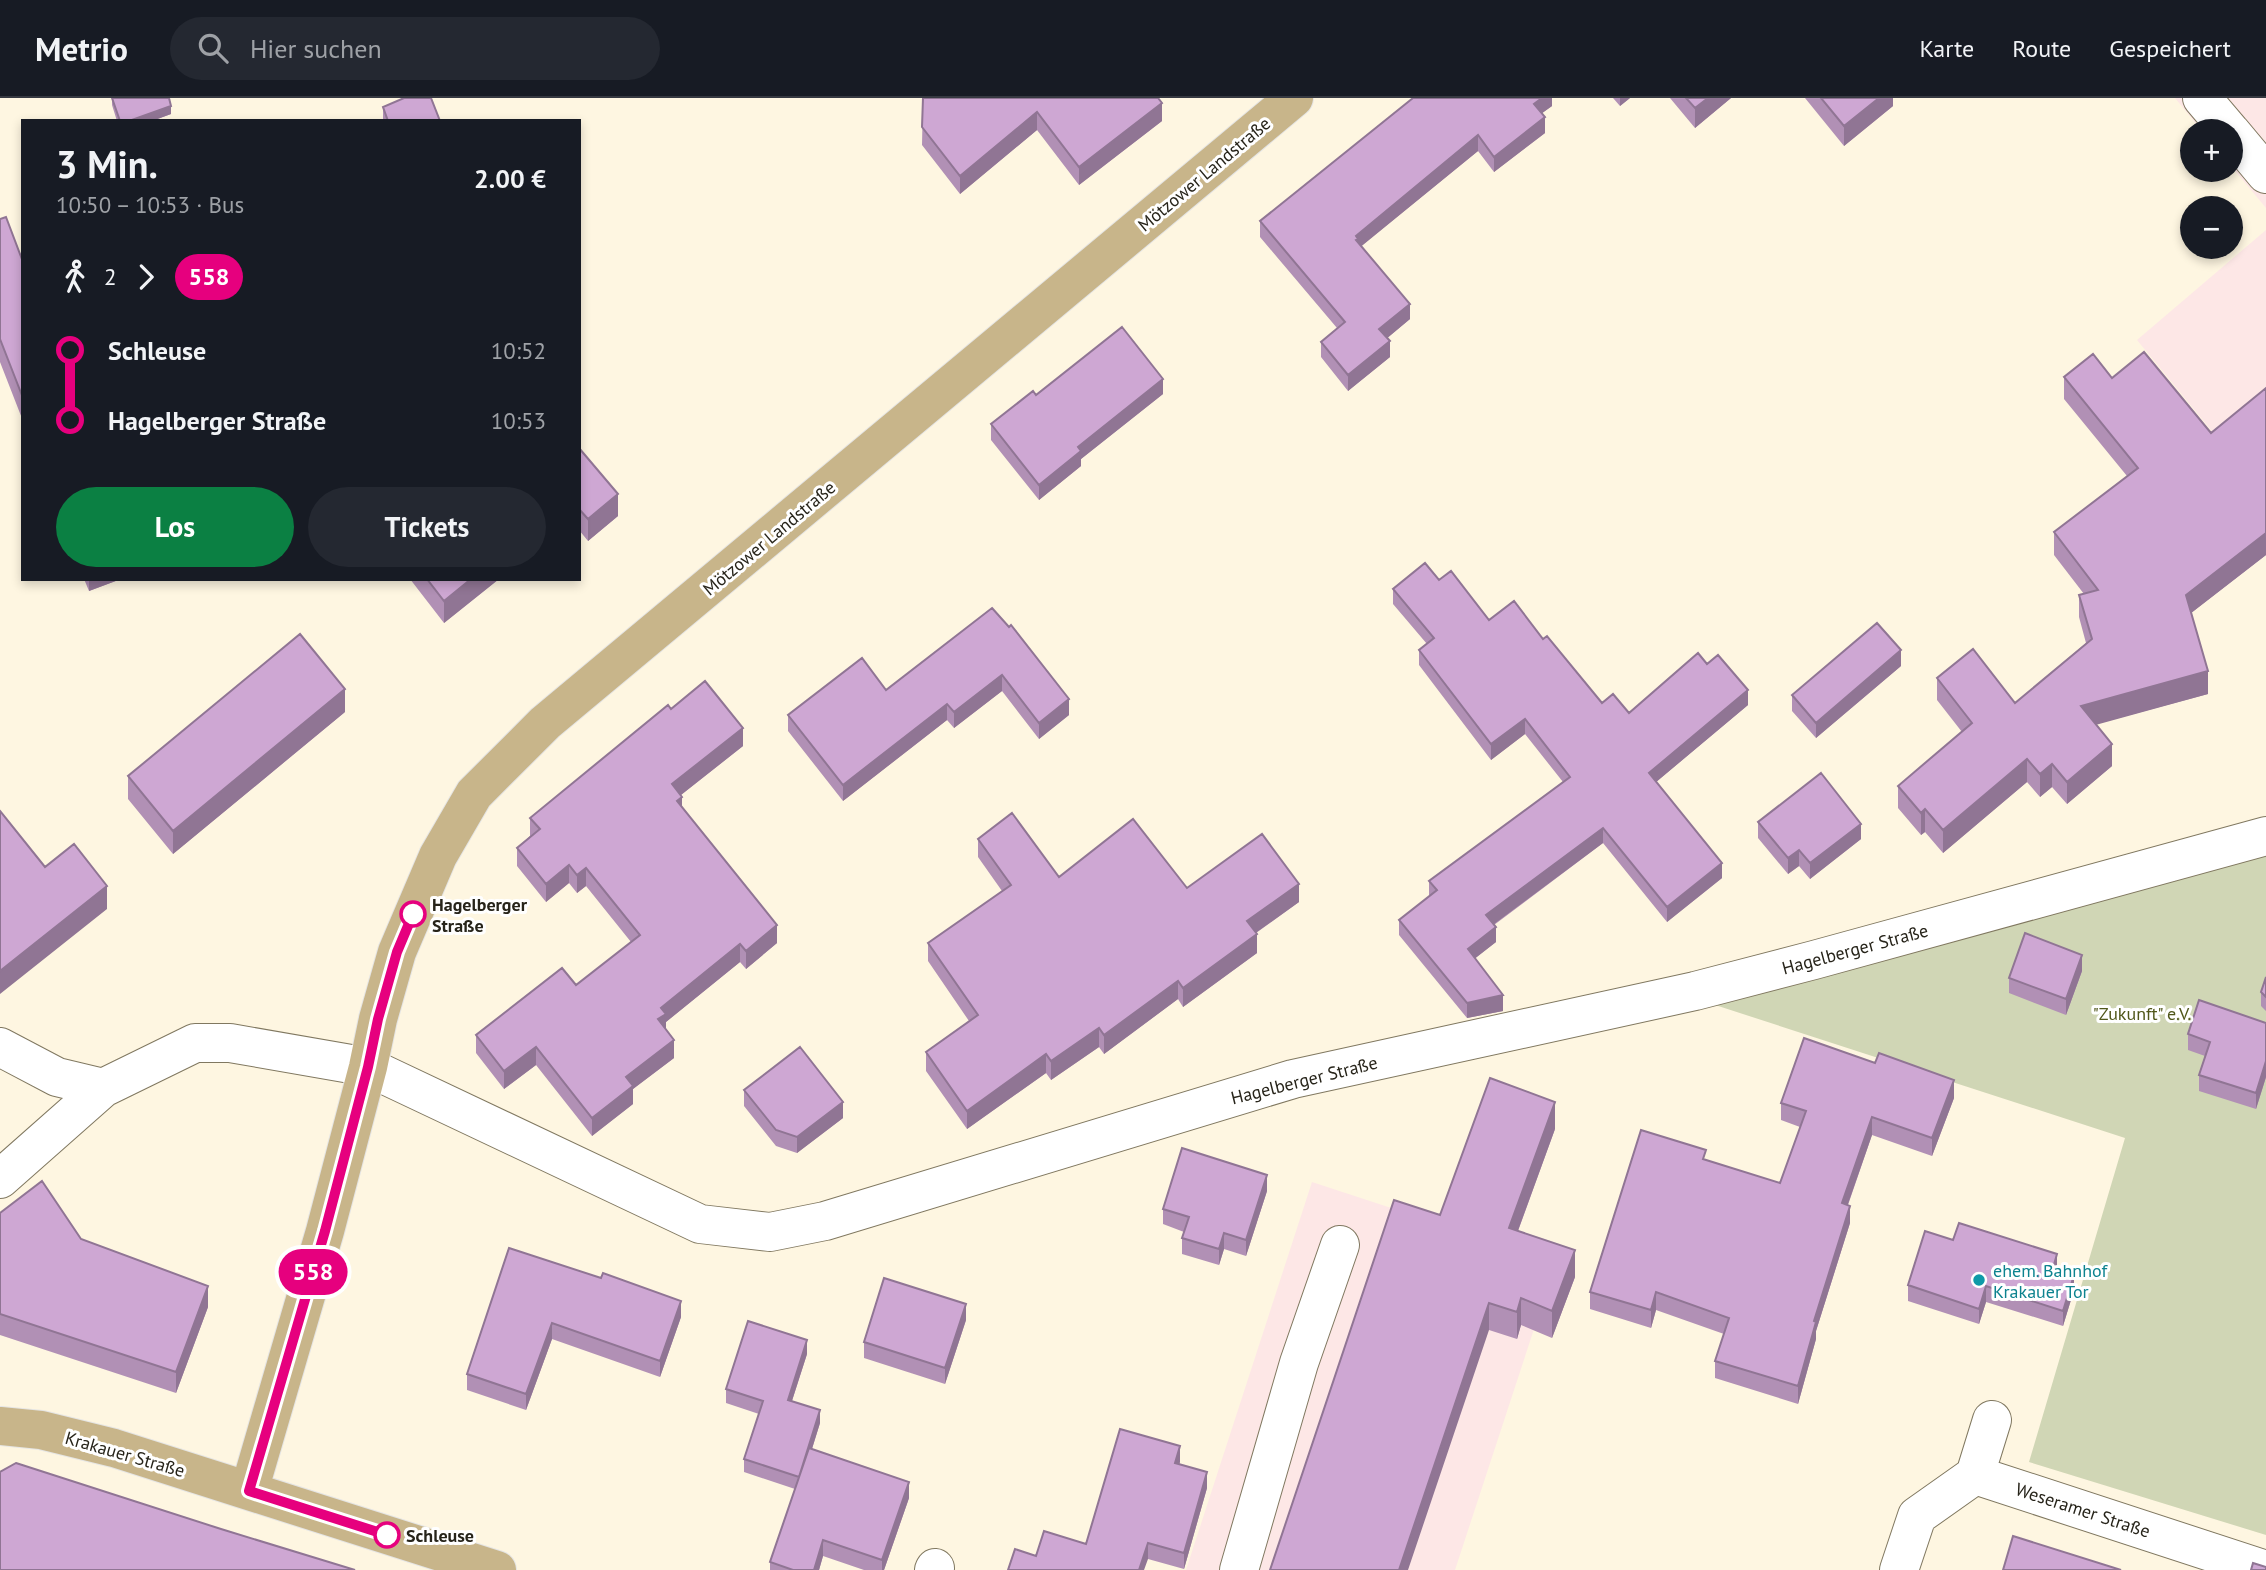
<!DOCTYPE html>
<html lang="de">
<head>
<meta charset="utf-8">
<style>
	:root { --surface:#171b24; --page:#242831; --text:#f1f3f6; --muted:#9ea1a6; --line:#363941; --accent:#0b8043 }
	body { margin:0; font-family:"PT Sans",sans-serif; background:var(--page); color:var(--text); height:100vh; display:flex; flex-direction:column; font-size:26px; white-space:nowrap }
	* { box-sizing:border-box; margin:0 }
	p { font-size:23px; color:var(--muted) }
	.icon { flex:none; width:38px; height:38px; fill:none; stroke:currentColor; stroke-width:2; stroke-linecap:round; stroke-linejoin:round }
	.map { position:relative; flex:1; overflow:hidden }
	.details { position:absolute; left:21px; top:21px; width:560px; height:462px; display:flex; flex-direction:column; background:var(--surface); border-radius:0px; box-shadow:0 4px 10px #0003 }
	.details>* { flex:none }
	.badge { padding:0 14px; border-radius:23px; font-size:24px; line-height:46px }
	.fabs { position:absolute; left:2180px; top:21px; display:grid; gap:14px }
	.fabs a { display:grid; place-items:center; width:63px; height:63px; border-radius:50%; background:var(--surface); box-shadow:0 4px 10px #0003; font-size:35px }
	.map>.badge { position:absolute; translate:-50% -50%; box-shadow:0 0 0 4px #fff }
	.legs { display:flex; align-items:center; gap:10px; height:77px; padding:0 35px; font-size:23px }
	.legs p { margin-inline-start:auto }
	.head { display:flex; align-items:center; justify-content:space-between; height:119px; padding:0 35px }
	h1 { font-size:38px; font-weight:800; line-height:52px }
	.button { display:flex; gap:14px; margin-top:auto; padding:14px 35px }
	.button a { flex:1; height:80px; border-radius:42px; background:var(--accent); color:#fff; font-size:28px; font-weight:800; line-height:80px; text-align:center }
	.button a+a { background:var(--page); color:var(--text) }
	ul { padding:0 35px; list-style:none }
	li { display:flex; align-items:center; gap:24px; height:70px; font-size:26px }
	li i { display:grid; place-items:center; width:10px; height:100%; margin:0 9px; background:currentColor }
	li i::after { content:''; width:18px; height:18px; margin:-9px; border:5px solid; border-radius:50%; background:var(--surface) }
	li p { margin-inline-start:auto }
	li:first-child i { background:linear-gradient(#0000 50%,currentColor 0) }
	li:last-child i { background:linear-gradient(currentColor 50%,#0000 0) }
	header { display:flex; align-items:center; gap:42px; box-sizing:border-box; height:98px; padding:0 35px; background:var(--surface); border-bottom:2px solid var(--line) }
	header strong { font-size:33px }
	nav { display:flex; gap:38px; margin-inline-start:auto; font-size:24px }
	.search { width:490px; height:63px; background:var(--page); display:flex; align-items:center; gap:18px; box-sizing:border-box; padding:0 24px; border-radius:38px; color:var(--muted); font-size:26px }
	.map>svg:first-child { display:block }
	.industrial { fill:#fde7e6 }
	.green { fill:#d0d6b5 }
	.lines { fill:none; stroke-linecap:round; stroke-linejoin:round }
	.minor-casing { stroke:#807860; stroke-width:40 }
	.major-casing { stroke:#e5e5e4; stroke-width:40 }
	.minor { stroke:#fff; stroke-width:38 }
	.major { stroke:#c8b58a; stroke-width:38 }
	.wall { fill:#b190b5 }
	.shaded-wall { fill:#907594 }
	.building { fill:#cea7d3; stroke:#907594; stroke-width:2 }
	.line-1-casing { stroke:#fff; stroke-width:16 }
	.line-1 { stroke:#e6007e; stroke-width:10 }
	.stop-1-dot { fill:#fff; stroke:#e6007e; stroke-width:3.5 }
	.culture-dot { fill:#0f9aa8; stroke:#fff; stroke-width:2.5 }
	.labels { text-anchor:middle; dominant-baseline:central; stroke-width:6; stroke-linejoin:round; paint-order:stroke }
	.street-label { font-size:18px; fill:#27241a; stroke:#fff }
	.stop-label { font-size:18px; font-weight:bold; fill:#27241a; stroke:#fff; text-anchor:start }
	.park-label { font-size:18px; fill:#50571a; stroke:#fff }
	.culture-label { font-size:18px; fill:#0d838f; stroke:#fff; text-anchor:start }
</style>
</head>
<body>
<header>
<strong>Metrio</strong>
<div class="search"><svg class="icon" aria-label="search" viewBox="0 0 24 24"><circle cx="10" cy="10" r="6"/><path d="M15 15l6 6"/></svg>Hier suchen</div>
<nav><a>Karte</a><a>Route</a><a>Gespeichert</a></nav>
</header>
<div class="map">
<svg width="2266" height="1472" viewBox="0 0 2266 1472">
	<rect width="100%" height="100%" fill="#fef6e1"/>
	<!-- industrial -->
	<path class="industrial" d="M2175,0h91v110l-35,-42v-35h-29z
		M2266,132v267l-129,-157z
		M1312,1084l244,80 -101,308h-269z"/>
	<!-- green -->
	<path class="green" d="M2266,754v683l-237,-73 96,-324 -416,-135z"/>
	<g class="lines">
		<!-- minor casing -->
		<g class="minor-casing">
			<path id="minor" d="M2202,0l28,33
				M2231,34l35,42
				M0,949l57,30 46,11
				M0,1081l103,-91 92,-45h35l138,24 332,157 70,8 55,-11 468,-142 402,-88 119,-31 452,-124
				M1975,1377l17,-55
				M934,1472l1,-2
				M1239,1472l60,-207 41,-118
				M1899,1472l18,-54 58,-41 291,95"/>
		</g>
		<!-- major casing -->
		<g class="major-casing">
			<path id="major" d="M0,1328l41,4 73,18 383,122
				M249,1393l76,-260 43,-164 10,-48 19,-67 41,-96 36,-62 71,-71 749,-625"/>
		</g>
		<!-- minor -->
		<use href="#minor" class="minor"/>
		<!-- major -->
		<use href="#major" class="major"/>
	</g>
	<!-- wall -->
	<path class="wall" d="M112,0l59,16 -19,7h-35l-5,-16z
		M923,0l239,23 -83,64 -42,-55 -77,64 -38,-49z
		M1552,0v8l-10,7 3,20 -51,39 -16,-21 -117,95 49,73 -23,19 3,19 -42,34 -27,-34v-15l16,-14 -77,-91v-16z
		M1613,0h17l-10,8z
		M1670,0h61l-36,30z
		M1805,0h88v8l-49,40z
		M383,9l57,14h-57z
		M0,121l23,43v159l-23,-59z
		M2064,279l48,1 99,55 55,-45v167l-75,58 17,81 -112,30 16,42 -45,38 -15,-17 -12,10 -13,-15 -84,71 -18,-21 -4,3 -23,-27v-22l64,-54 -25,-32v-22l78,25 71,-60 -7,-26v-22l5,-1 -30,-39v-23l73,-56 -63,-77z
		M1163,296l-82,65v7l-42,34 -48,-60v-16l45,-29z
		M579,350l39,68 -30,25 -9,-11z
		M84,481h37l-32,12z
		M410,481h89l-55,44z
		M1439,482l50,40 54,19 59,64 27,10 78,-49 41,41 -92,77 66,96 -55,44 -64,-79 -109,82 2,17 -21,16 28,53 -36,7 -68,-83v-15l30,-24v-15l134,-99 -38,-48 -34,26 -72,-95v-15l8,-6 -34,-40v-15z
		M992,510l77,107 -30,24 -37,-48 -48,37 -7,-8 -104,81 -55,-70v-16l98,-25z
		M1901,568l-85,72 -24,-27v-16z
		M671,611l72,37 -62,49 1,12 95,136 -31,26 -6,-7 -74,60v7l8,29 -41,31v15l-41,32 -56,-71 -32,24 -28,-36v-18l100,-50 55,-43 -45,-56 -9,7 -8,-10 -23,19 -29,-36v-18l13,-12v-18z
		M345,614l-172,142 -45,-55v-23z
		M1758,724l103,17 -51,40 -11,-13 -11,8 -30,-36z
		M978,741l81,38 128,11 112,14 -43,31 1,20 -74,54 -5,-8 -74,55 -5,-7 -48,33 -5,-7 -79,56 -41,-58v-19l43,-31 -41,-60v-18l74,-52 -24,-34z
		M2082,873l-16,44 -57,-22v-15z
		M2266,879v34l-5,-5v-14z
		M2266,925v54l-10,32 -57,-18v-16l6,-19 -17,-6v-16z
		M744,992l99,28 -46,35 -21,-7 -32,-40z
		M1954,1000l-22,58 -60,-21 -24,70 2,18 -34,108v8l-18,65 -83,-26v-17l9,-27 -68,-24 -5,18 -61,-19v-17l116,-132 74,23 20,-56 -19,-7v-17z
		M1555,1031l-37,102 57,46 -23,61 -31,-13 -4,14 -28,-9 -49,-115z
		M1267,1093l-21,65 -22,-7 -5,16 -37,-11v-16l2,-6 -21,-8v-15z
		M0,1115l81,26 127,68 -32,86 -176,-58z
		M1953,1142l104,29 17,21 -11,36 -77,-24 -7,22 -71,-23v-16z
		M509,1150l172,69 -21,60 -108,-38 -26,71 -59,-20v-16z
		M966,1222l-21,64 -81,-26v-16z
		M807,1256l-15,47 28,22 -8,26 97,49 -25,72h-20l-41,-14 -4,14h-49v-8l25,-73 -51,-17v-13l15,-45 -33,-11v-14z
		M1180,1364l-1,2 28,24 -23,81 -36,-10 -62,-15z"/>
	<!-- shaded-wall -->
	<path class="shaded-wall" d="M1542,0h10v8l-18,13v-15z
		M1620,0h10l-10,8z
		M1708,0h23l-36,30v-20z
		M1879,0h14v8l-49,40v-20z
		M1162,5v18l-83,64v-18z
		M171,8v8l-19,7h-23z
		M1037,14v18l-77,64v-18z
		M1545,19v16l-51,39v-15z
		M1478,37v16l-120,98 -2,-13z
		M1410,206v15l-31,26v-16z
		M1390,243v16l-42,34v-16z
		M1163,281v15l-82,65v7l-42,34v-15l39,-38z
		M618,396v22l-30,25v-22z
		M2266,435v22l-80,62v-22z
		M89,481h32l-32,12z
		M471,481h28l-55,44v-22z
		M1901,552v16l-85,72v-15z
		M2208,573v23l-127,35v-23z
		M1002,577v16l-48,37v-16z
		M345,591v23l-172,142v-23z
		M1748,592v15l-99,83v-15z
		M1069,601v16l-30,24v-16z
		M947,606v16l-104,81v-16z
		M1525,621v15l-34,26v-16z
		M743,630v18l-71,56v-18z
		M2112,646v22l-45,38v-22z
		M2027,661v23l-84,71v-23z
		M2052,666v23l-12,10v-23z
		M682,699v18l-5,-14z
		M1925,711v23l-4,3v-22z
		M1861,726v15l-51,40v-16z
		M1603,730v15l-117,87v-15z
		M1799,752v16l-11,8v-16z
		M1722,765v15l-55,44v-15z
		M569,767v18l-23,19v-18z
		M586,770v18l-9,7v-18z
		M1299,786v18l-52,37v-18z
		M107,788v23l-107,85v-23z
		M777,827v18l-31,26v-18z
		M1496,829v15l-28,22v-15z
		M1257,836v19l-74,54v-19z
		M740,846v18l-74,60v10l-8,-13 3,-11z
		M2082,857v16l-16,44v-16z
		M1178,883v18l-74,55v-19z
		M1503,897v16l-36,7v-15z
		M1099,930v19l-48,33v-19z
		M674,942v18l-41,31v15l-41,32v-18l34,-41z
		M536,949v18l-32,24v-18z
		M1046,956v19l-79,56v-18z
		M2266,963v16l-10,32v-16z
		M1954,982v18l-22,58v-18z
		M843,1004v16l-46,35v-16z
		M1555,1004v27l-46,126v-27z
		M1872,1019v18l-30,86v-18z
		M1267,1077v16l-21,65v-16z
		M1850,1108v17l-34,108v8l-18,65v-18l16,-65z
		M1224,1135v16l-5,16v-16z
		M1575,1152v27l-23,61v-27z
		M2057,1156v16l-4,-2z
		M2074,1177v15l-11,36v-15z
		M208,1188v21l-32,86v-21z
		M1986,1188v16l-7,22v-15z
		M1656,1194v18l-5,18v-18z
		M1521,1200v27l-4,14v-27z
		M681,1203v16l-21,60v-16z
		M1489,1205v27l-81,240h-9z
		M966,1206v16l-21,64v-16z
		M552,1225v16l-26,71v-16z
		M807,1242v14l-19,59v-13z
		M820,1312v13l-21,67v-13z
		M1180,1348v16l-5,16v-15z
		M1207,1374v16l-23,81v-16z
		M909,1384v16l-25,72h-2v-10z
		M823,1442v16l-4,14h-5z
		M1148,1445v16l-4,11h-5z"/>
	<!-- building -->
	<path class="building" d="M112,0h57l2,8 -42,15h-9z
		M404,0h27l9,23h-52l-5,-14z
		M923,0h235l4,5 -83,64 -42,-55 -77,64 -38,-49z
		M1413,0h129l-8,6 11,13 -51,40 -16,-22 -122,101 2,3 -2,1 54,64 -31,25 11,12 -42,34 -27,-33 24,-20 -85,-101z
		M1686,0h22l-13,10z
		M1821,0h58l-35,28z
		M6,119l17,45v136l-23,-59v-120z
		M1122,229l41,52 -85,68 3,4 -42,34 -48,-61 42,-33 3,4z
		M2144,254l67,81 55,-45v145l-80,62 22,76 -127,35 31,38 -45,38 -15,-18 -12,10 -13,-15 -84,71 -18,-21 -4,4 -23,-27 74,-63 -35,-45 36,-29 42,54 77,-64 -13,-44 19,-5 -44,-58 84,-64 -74,-91 29,-23 19,24z
		M579,350l39,46 -30,25 -9,-10z
		M1425,465l14,17 12,-9 38,49 25,-19 29,38 4,-3 55,67 11,-9 16,19 69,-60 9,11 11,-9 30,35 -99,83 73,90 -55,44 -64,-79 -117,87 10,12 -28,22 35,46 -36,8 -68,-83 38,-30 -8,-9 141,-104 -45,-58 -34,25 -72,-94 15,-12 -41,-49z
		M427,481h44l-27,22z
		M992,510l17,19 2,-2 58,74 -30,24 -37,-48 -48,37 -7,-8 -104,81 -55,-70 74,-57 24,32z
		M1877,525l24,27 -85,73 -24,-28z
		M300,536l45,55 -172,142 -45,-55z
		M705,583l38,47 -71,56 10,13 -5,4 100,124 -31,26 -6,-7 -79,64 5,6 -8,5 16,21 -48,37 7,9 -41,32 -56,-71 -32,24 -28,-36 86,-67 14,17 64,-50 -54,-67 -9,7 -8,-10 -23,19 -29,-36 23,-19 -10,-11 138,-113 3,4z
		M1821,675l40,51 -51,39 -11,-13 -11,8 -30,-36z
		M0,713l45,56 29,-23 33,42 -107,85z
		M1012,715l47,64 74,-58 54,69 75,-54 37,50 -52,37 10,13 -74,54 -5,-7 -74,54 -5,-7 -48,33 -5,-7 -79,57 -41,-59 52,-37 -50,-72 83,-58 -33,-46z
		M2025,835l57,22 -16,44 -57,-21z
		M2266,879v20l-5,-5z
		M2199,902l67,23v38l-10,32 -57,-18 11,-33 -22,-8z
		M1804,940l71,25 4,-10 75,27 -22,58 -60,-21 -30,86 8,3 -36,115 2,1 -18,64 -83,-25 14,-43 -73,-26 -5,18 -61,-18 51,-162 65,20 -3,9 77,24 26,-72 -25,-8z
		M800,949l43,55 -46,35 -21,-7 -32,-40z
		M1490,980l65,24 -46,126 66,22 -23,61 -31,-13 -4,14 -28,-9 -90,267h-129l124,-370 46,15z
		M1182,1050l85,27 -21,65 -22,-7 -5,16 -37,-11 7,-21 -26,-8z
		M42,1083l39,58 127,47 -32,86 -176,-58v-101z
		M1959,1125l98,31 -4,14 21,7 -11,36 -77,-25 -7,23 -71,-24 17,-54 28,9z
		M509,1150l92,30 2,-5 78,28 -21,60 -108,-38 -26,71 -59,-20z
		M884,1180l82,26 -21,64 -81,-26z
		M748,1223l59,19 -19,60 32,10 -21,67 -55,-18 19,-58 -37,-12z
		M1120,1331l60,17 -5,17 32,9 -23,81 -36,-10 -9,27h-131l7,-21 21,7 8,-25 42,13z
		M809,1350l100,34 -27,78 -59,-20 -9,30h-21l-23,-8z
		M16,1365l205,66 134,41h-355v-98z
		M2013,1438l108,34h-118z
		M2253,1465l13,4v3h-15z"/>
	<g class="lines">
		<!-- line-1 casing -->
		<g class="line-1-casing">
			<path id="line-1" d="M387,1437l-138,-44 76,-260 43,-164 10,-48 19,-67 16,-38"/>
		</g>
		<!-- line-1 -->
		<use href="#line-1" class="line-1"/>
	</g>
	<!-- markers -->
	<g class="stop-1-dot">
		<circle cx="413" cy="816" r="12"/>
		<circle cx="387" cy="1437" r="12"/>
	</g>
	<circle class="culture-dot" cx="1979" cy="1182" r="7"/>
	<g class="labels">
		<!-- street labels -->
		<g class="street-label">
			<text transform="translate(1204 76) rotate(-40)">Mötzower Landstraße</text>
			<text transform="translate(769 440) rotate(-40)">Mötzower Landstraße</text>
			<text transform="translate(1855 851) rotate(-15)">Hagelberger Straße</text>
			<text transform="translate(1304 982) rotate(-14)">Hagelberger Straße</text>
			<text transform="translate(125 1356) rotate(16)">Krakauer Straße</text>
			<text transform="translate(2083 1412) rotate(18)">Weseramer Straße</text>
		</g>
		<!-- stop labels -->
		<g class="stop-label">
			<text x="432" y="806">Hagelberger<tspan x="432" dy="21">Straße</tspan></text>
			<text x="406" y="1437">Schleuse</text>
		</g>
		<!-- park labels -->
		<g class="park-label">
			<text x="2142" y="915">"Zukunft" e.V.</text>
		</g>
		<!-- culture labels -->
		<g class="culture-label">
			<text x="1993" y="1172">ehem. Bahnhof<tspan x="1993" dy="21">Krakauer Tor</tspan></text>
		</g>
	</g>
</svg>
<div class="fabs">
<a>+</a>
<a>−</a>
</div>
<b class="badge" style="left:313px;top:1174px;background:#e6007e;color:#fff">558</b>
<section class="details">
<div class="head"><div><h1>3 Min.</h1><p>10:50 – 10:53 · Bus</p></div><b>2.00 €</b></div>
<div class="legs"><svg class="icon" aria-label="walk" viewBox="0 0 24 24"><circle cx="13" cy="4" r="2"/><path d="M13 8l-2 6 4 7M11 14l-3 7M7 12l3-4h3l4 4"/></svg>2<svg class="icon" aria-label="forward" viewBox="0 0 24 24"><path d="M9 5l7 7-7 7"/></svg><b class="badge" style="background:#e6007e;color:#fff">558</b></div>
<ul>
<li><i style="color:#e6007e"></i><b>Schleuse</b><p>10:52</p></li>
<li><i style="color:#e6007e"></i><b>Hagelberger Straße</b><p>10:53</p></li>
</ul>
<div class="button"><a>Los</a><a>Tickets</a></div>
</section>
</div>
</body>
</html>
